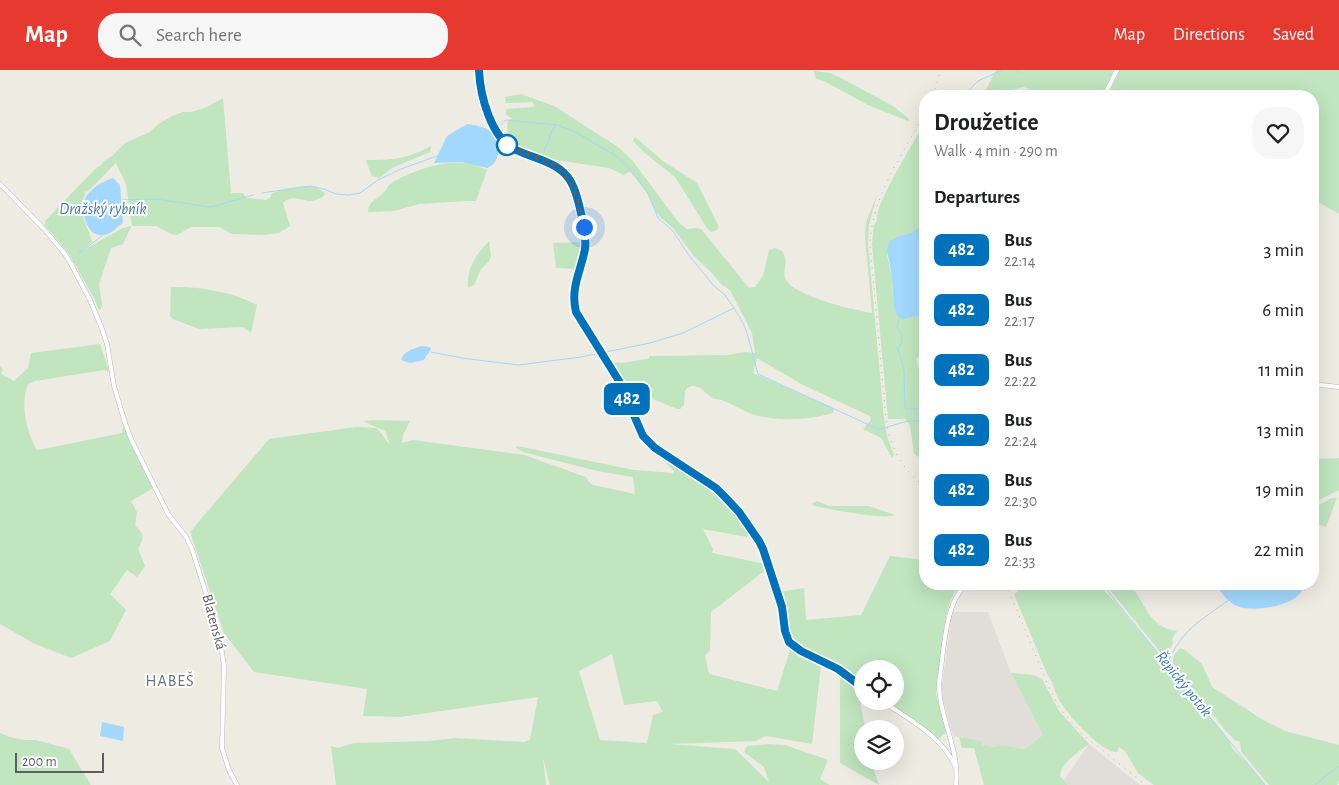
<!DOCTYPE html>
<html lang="en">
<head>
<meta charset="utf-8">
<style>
	:root { --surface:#fff; --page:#f6f6f6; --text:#202124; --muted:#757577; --accent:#e63a30 }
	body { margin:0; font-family:"Alegreya Sans",sans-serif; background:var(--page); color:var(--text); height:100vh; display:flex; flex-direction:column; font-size:19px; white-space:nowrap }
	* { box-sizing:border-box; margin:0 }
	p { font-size:16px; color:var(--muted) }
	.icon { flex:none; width:28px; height:28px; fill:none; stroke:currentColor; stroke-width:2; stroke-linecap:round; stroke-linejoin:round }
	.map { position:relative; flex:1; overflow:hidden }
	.panel { position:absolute; left:919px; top:20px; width:400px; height:500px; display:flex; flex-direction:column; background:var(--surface); border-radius:20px; box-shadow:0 5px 20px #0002 }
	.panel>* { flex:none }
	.badge { padding:0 10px; border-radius:8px; font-size:18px; line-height:32px }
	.tools { position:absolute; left:854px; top:590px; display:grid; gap:10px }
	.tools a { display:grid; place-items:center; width:50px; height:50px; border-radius:50%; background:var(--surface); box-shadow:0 5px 20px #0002; font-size:25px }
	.scale { position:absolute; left:15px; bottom:12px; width:89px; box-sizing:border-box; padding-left:5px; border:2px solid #5b5f63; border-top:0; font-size:14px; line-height:18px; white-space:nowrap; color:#5b5f63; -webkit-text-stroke:4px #fff; paint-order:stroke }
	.you { position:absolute; width:25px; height:25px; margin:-12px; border:4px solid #fff; border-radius:50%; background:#1a73e8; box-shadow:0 0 0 8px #1a73e833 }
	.map>.badge { position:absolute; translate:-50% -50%; box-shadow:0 0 0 2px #fff }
	h2 { padding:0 15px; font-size:19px; line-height:45px }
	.round { display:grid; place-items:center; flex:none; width:52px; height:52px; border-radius:20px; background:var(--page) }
	.head { display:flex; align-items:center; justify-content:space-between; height:85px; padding:0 15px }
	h1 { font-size:24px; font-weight:700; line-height:38px }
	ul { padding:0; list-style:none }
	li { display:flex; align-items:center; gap:15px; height:60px; padding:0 15px }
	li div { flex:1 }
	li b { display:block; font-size:19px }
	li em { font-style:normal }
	li .badge { min-width:55px; font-weight:700; text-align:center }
	header { display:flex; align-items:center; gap:30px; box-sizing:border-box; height:70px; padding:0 25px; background:var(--accent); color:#fff }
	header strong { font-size:24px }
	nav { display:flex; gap:28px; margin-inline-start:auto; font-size:18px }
	.search { width:350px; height:45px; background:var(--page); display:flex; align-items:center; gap:12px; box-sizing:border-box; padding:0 18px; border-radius:20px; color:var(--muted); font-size:19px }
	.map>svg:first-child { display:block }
	.industrial { fill:#e1deda }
	.green { fill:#c0e5bf; fill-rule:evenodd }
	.water { fill:#a2d8fd }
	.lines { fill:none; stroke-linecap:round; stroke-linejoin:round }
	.stream { stroke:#a2d8fd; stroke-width:1 }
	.secondary-casing { stroke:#b6b9bf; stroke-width:5 }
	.secondary { stroke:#fff; stroke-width:4 }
	.rail { stroke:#b3b4b4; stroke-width:1; stroke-dasharray:1 6; stroke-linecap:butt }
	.line-casing { stroke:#fff; stroke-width:11 }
	.line { stroke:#0072bc; stroke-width:8 }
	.walk { stroke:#5b5f63; stroke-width:5; stroke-dasharray:0 9 }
	.stop-dot { fill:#fff; stroke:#0072bc; stroke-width:2.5 }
	.labels { text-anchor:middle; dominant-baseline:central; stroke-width:4; stroke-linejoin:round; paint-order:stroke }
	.street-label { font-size:15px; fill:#5b5f63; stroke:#fff }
	.water-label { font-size:16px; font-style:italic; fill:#4078af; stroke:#fff }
	.neighbourhood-label { font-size:16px; letter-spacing:1px; fill:#6c7175; stroke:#fff }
</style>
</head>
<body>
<header>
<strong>Map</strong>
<div class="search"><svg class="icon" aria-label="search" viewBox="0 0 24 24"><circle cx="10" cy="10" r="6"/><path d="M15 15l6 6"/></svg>Search here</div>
<nav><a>Map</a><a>Directions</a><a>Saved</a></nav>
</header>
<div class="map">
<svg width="1339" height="715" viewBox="0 0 1339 715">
	<rect width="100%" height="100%" fill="#edebe2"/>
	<!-- industrial -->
	<path class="industrial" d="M952,542h36l23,61 32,62 -18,14 -23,-4 -9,2 -11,-2 -2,-4 -27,-5 -11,-40v-11z
		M1089,674l51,41h-72l-4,-5z"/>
	<!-- green -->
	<path class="green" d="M996,0h118l-12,26h-72l2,-6 -8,-3 -14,3 -3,6h-24z
		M1119,0h220v144l-26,-15 -1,-103h-205z
		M814,1l16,2 11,5 52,28 16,13 -1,2 -40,-16 -44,-24 -8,-2z
		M521,24l33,12 64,41 14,13 47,63 8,6 10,-1 4,1 48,59 6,-1 8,-11 6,-26 6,-2 7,3c8,12 -1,19 4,29 9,16 67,30 86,33l-7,-76 1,-15 11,-27 -8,29 -1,20 16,175 3,17 7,19 -2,3 -11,-20 -18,-9 8,-9 -1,-4 -67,-31 -46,-27 -4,15 81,35 -1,5c-23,7 -58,9 -81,1 -9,-3 -18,-9 -28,-13 -3,-2 -8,-1 -11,-3 -9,-4 -13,-17 -26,-10l-2,3 -1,14 -4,4h-3l-46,-19 -6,-4 -14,-24 11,1 24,-4 3,-1v-2l78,-1 19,-3 9,1 -3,-20 -22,-43 -9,-6 -11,-13 -16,-15 -21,-28 -12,-10 -7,-9 -6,-14 -17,-24 -7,4 -15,-7 -66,-10 -19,-7 -10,-5 -6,-8 -1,-15 3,-4h3l-7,-4v-6l28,-2 -1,-5 -27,1 -1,-6z
		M223,28l8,95h12l3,5 20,2 4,-2 2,-5c14,-4 42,-13 53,1l-2,3c-4,1 -9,4 -12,4 -12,0 -18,-8 -28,2l7,23 -11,7 -17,2 -30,-1 -13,-7h-28l-14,8 -6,-1 -15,-8h-24l-6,-42 -10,-21 -29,29 -3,-1 1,4c-8,17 3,31 7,47l-12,10 41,-23 9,-3 1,1 -8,17 -12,4 -12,36 3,21 -1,4 -2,1 -5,-12 -25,-44 -21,-25 -3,-5v-3l49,-51 8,-6 1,-2 10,-7 12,-12 25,-11 7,-7 15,-9 11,-4h9l15,-5z
		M924,58h1v94l-38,33 5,22 1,21 27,17 5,-1v42l-9,2c2,17 17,36 5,52l2,3 -2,9 4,2c0,8 -4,21 -6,31l5,5 -10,-6 -4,-29 -5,-6h-17l-16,-175 2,-19 3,-4c-3,-14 31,-69 40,-85z
		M635,67l28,24 34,22 22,44 -2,3 -6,2 -4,-4 -32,-51 -30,-24 -12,-12z
		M431,76l-1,6 -38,16 -13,10 -7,-2 -6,-15 1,-1c26,0 41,-1 64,-14z
		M469,92l18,8 -11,31h-9l-48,3 -25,7 -26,1c1,-12 9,-12 16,-20 2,-1 3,-4 4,-6 11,-11 47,-22 62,-23 6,-1 12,0 19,-1z
		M489,171l2,15 -2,5 -8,8 -7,16 -6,2c-1,-20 8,-32 21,-46z
		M583,172l-1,9 -7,18 -19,-1 -3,-25z
		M171,217c27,-1 63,5 86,18l-6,28 -8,-6 -44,2 -26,-10 -3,-3z
		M100,274l9,28 -5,-2 -69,11 -7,3c-8,21 -2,45 8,65l2,1 84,-17 2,-8 29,63 -22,13 6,11 -2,14c10,8 9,12 3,23l7,17 -8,11 -10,-7 -17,24 16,16 -16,31 -39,17 -38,-15 -33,-19v-258l3,4 -2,4 13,7 14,-13 3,-15z
		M378,350l32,1 -7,14 -1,8 11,-3 111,15 62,22 3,5 4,3 42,9 -2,-17 -36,-6 -74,-19 -7,-4 1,-2 117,24 39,3 1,-2 -14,-14 2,-1 57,38 32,40 -4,3 -44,-8 10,20 -1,4 53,11 2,5 -56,43 -1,38 -5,6 4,18 68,17 14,-44 30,18 -9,79 -46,-8 -11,5 -86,3 66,5 34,33 -5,-15 -20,-15 3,-6 22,-2 16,1 43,15 -8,19 10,6h-280l-7,-27 3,27h-210l-5,-39 7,2 16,-5 75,-2 27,-3 68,4 6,-2 8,-43 -138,20 -37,-1 4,-27 -113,-17 -30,-39 -34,-101 79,-93 87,-12 21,1 13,17 -5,-14 -22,-10zM612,584l12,51 33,-4 6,11 -10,3 -6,28 -47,-3 -21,-69z
		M1339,388v32l-26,13v-44z
		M1332,428h5l-11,29 -13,-4v-15z
		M817,431l12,5h40l26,9c-14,5 -64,-6 -81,-9l-3,-2z
		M890,486l35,4v24h33l-8,18 -4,15 -10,78 11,37 -9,7 -51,-38h8v-32h-33v15l-21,-17 -47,-23 -6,-11 -3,-27 -6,-14 25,-4 2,32 55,-5z
		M1022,514h78l-1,1 19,20 89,108 23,29 2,6 19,19 14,18h-111l-16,-12 -13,-22 -6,-4 -2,5c-16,1 -52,-40 -59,-54 -4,-8 -5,-17 -11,-24l-33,-80 3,-2z
		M1105,514h24c17,18 19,44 48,47l-5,8 1,4 -4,8 -7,3z
		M1180,578l5,2 17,14 10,23 51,33 22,11 54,14v35l-2,5h-68l-28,-34 -1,-9 -5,-2 -10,-10 -52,-66v-7z
		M1011,603l23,2 8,4 17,32 30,33c-10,8 -28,18 -29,32l8,9h-84l-10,-37h-12l-3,-11 22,4 1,4 11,2 9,-2 23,4 18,-14z
		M840,608h3l15,10 7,41h-3v32h9l8,24 -39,-22z
		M0,663l10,4 15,3h11l33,9 22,36h-91z"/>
	<!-- water -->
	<path class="water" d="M467,54c7,1 18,3 23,7 12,10 11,32 -3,37l-25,-6 -28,1 13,-27z
		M113,108l7,7 3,38c-6,3 -12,12 -19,12 -17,3 -24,-24 -19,-36 4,-10 18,-18 28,-21z
		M925,152v92l-23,5 -5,-4 -3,-9 -2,-29 -5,-28 3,-8 9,-5 13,-3z
		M422,276l8,1 1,2 -7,11 -14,3 -9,-3c2,-8 13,-12 21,-14z
		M1214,514h81l8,3c-3,19 -51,26 -66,19 -10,-4 -16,-15 -23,-22z
		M102,652l22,5 -1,14 -23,-5z"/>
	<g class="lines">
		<!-- stream -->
		<path class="stream" d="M1017,0l2,3
			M963,26l15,-15 24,-11
			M497,58l9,-8 50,5 16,5 44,26 9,8 23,29 10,25 15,13 15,23 25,31 12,10 9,13 9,15 4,10 11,41 120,55c10,-1 17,-5 26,-7 6,-2 11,1 17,-3
			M544,81l8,-20 4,-6
			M262,123l48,-7 14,3 12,5 13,1 11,-2 18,-13 23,-11 36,-13
			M122,130l33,-1 56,8 42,-12
			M79,183l23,-17
			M899,248l-2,8 4,8 1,8 -4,6 6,23 1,35 1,3h14
			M431,282l31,6 56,7 63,-8 69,-14 33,-10 51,-25
			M1102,514l163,201
			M1167,594c15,-35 33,-43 62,-64
			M1315,715l24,-19"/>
		<!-- secondary casing -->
		<g class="secondary-casing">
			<path id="secondary" d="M479,0c1,25 13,69 37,80 19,9 44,12 55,32 7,12 16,53 14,67 -4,22 -15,39 -9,63l43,69 24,54 12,13 61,40 8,8 15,16 20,29 4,8 19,58 3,24 4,11 12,9 37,18 24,19
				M1104,26l13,-26
				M0,114l44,45 21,25 6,10 19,36 12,29 5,15 7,42 11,37 6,16 37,75 18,23 6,12 22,70 8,33 2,15 -2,81 7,22 8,15
				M1312,314l27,3
				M882,631c26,18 60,35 73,65
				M956,715c4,-36 -17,-67 -17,-102 5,-29 5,-79 27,-99"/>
		</g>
		<!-- secondary -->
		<use href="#secondary" class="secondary"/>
		<!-- rail -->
		<path class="rail" d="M933,26l8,-26
			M925,42c-22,42 -53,84 -55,132l16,175c4,29 16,50 39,68
			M1006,514l44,106 11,20 22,25 63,50"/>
	</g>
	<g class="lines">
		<!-- line casing -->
		<g class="line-casing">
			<path id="line" d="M479,0c1,25 12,69 37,80 19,9 44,12 55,32 7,12 16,53 14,67 -4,22 -15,39 -9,63l43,69 24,55 12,12 61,40 8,8 15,16 20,29 4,8 19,58 3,24 4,11 12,9 37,18 24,18"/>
		</g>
		<!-- line -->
		<use href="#line" class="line"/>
		<!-- walk -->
		<path class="walk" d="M507,75l-1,-2c11,8 23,11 35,16 34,13 35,37 43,68"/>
	</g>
	<!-- markers -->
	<circle class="stop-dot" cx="507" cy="75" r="10"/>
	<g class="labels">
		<!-- street labels -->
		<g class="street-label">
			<text transform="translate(214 552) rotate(75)">Blatenská</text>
		</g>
		<!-- water labels -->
		<g class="water-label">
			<text x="103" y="139">Dražský rybník</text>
			<text transform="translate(1184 614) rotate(51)">Řepický potok</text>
		</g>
		<!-- neighbourhood labels -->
		<g class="neighbourhood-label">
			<text x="170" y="611">HABEŠ</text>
		</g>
	</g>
</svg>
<div class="tools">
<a><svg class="icon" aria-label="locate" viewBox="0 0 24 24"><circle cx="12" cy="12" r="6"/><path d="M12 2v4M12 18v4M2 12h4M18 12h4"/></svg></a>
<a><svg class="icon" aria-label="layers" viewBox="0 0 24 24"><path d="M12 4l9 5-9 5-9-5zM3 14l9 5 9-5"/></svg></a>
</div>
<div class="scale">200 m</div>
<div class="you" style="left:584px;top:157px"></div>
<b class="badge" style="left:627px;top:329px;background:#0072bc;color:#fff">482</b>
<section class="panel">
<div class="head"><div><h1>Droužetice</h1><p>Walk · 4 min · 290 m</p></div><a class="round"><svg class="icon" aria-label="heart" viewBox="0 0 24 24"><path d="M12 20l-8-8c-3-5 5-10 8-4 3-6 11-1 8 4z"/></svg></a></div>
<h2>Departures</h2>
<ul>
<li><span class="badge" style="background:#0072bc;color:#fff">482</span><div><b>Bus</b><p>22:14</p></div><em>3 min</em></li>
<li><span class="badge" style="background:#0072bc;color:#fff">482</span><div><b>Bus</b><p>22:17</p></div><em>6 min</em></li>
<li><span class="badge" style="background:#0072bc;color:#fff">482</span><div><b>Bus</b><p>22:22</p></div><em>11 min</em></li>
<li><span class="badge" style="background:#0072bc;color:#fff">482</span><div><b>Bus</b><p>22:24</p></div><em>13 min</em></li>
<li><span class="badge" style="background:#0072bc;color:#fff">482</span><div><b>Bus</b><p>22:30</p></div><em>19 min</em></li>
<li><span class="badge" style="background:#0072bc;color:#fff">482</span><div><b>Bus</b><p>22:33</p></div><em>22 min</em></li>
</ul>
</section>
</div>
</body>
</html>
